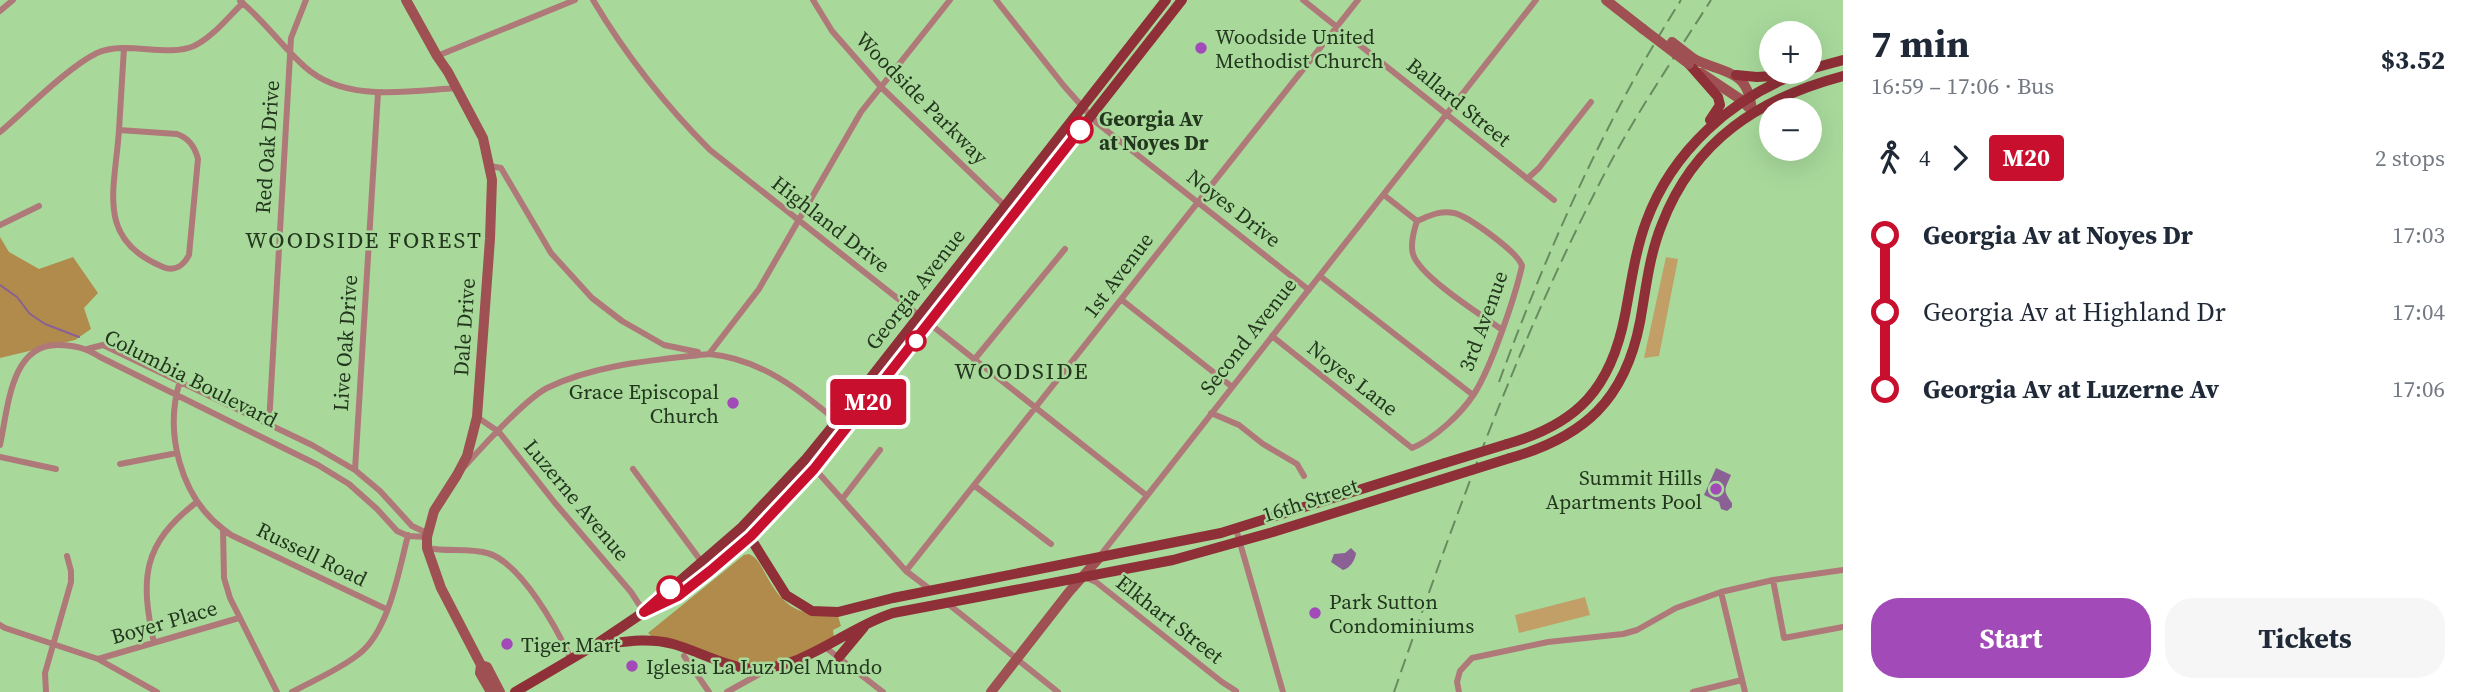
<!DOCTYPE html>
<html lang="en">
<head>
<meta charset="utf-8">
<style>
	:root { --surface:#fff; --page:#f6f6f7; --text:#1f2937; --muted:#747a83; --accent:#a24bb8 }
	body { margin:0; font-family:"Source Serif 4",serif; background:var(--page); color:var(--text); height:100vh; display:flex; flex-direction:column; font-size:26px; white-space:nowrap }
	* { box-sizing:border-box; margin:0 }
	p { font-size:23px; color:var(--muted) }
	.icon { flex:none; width:38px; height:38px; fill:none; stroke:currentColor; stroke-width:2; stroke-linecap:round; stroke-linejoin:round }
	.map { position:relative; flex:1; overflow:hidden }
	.drawer { display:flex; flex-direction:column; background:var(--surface); width:630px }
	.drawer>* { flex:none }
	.badge { padding:0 14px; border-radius:5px; font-size:24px; line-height:46px }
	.buttons { position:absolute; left:1759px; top:21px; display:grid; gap:14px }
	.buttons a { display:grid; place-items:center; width:63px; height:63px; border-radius:50%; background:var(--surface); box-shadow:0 7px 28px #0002; font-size:35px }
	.map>.badge { position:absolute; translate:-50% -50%; box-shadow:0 0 0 4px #fff }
	.legs { display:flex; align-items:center; gap:10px; height:77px; padding:0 28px; font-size:23px }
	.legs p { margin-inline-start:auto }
	.head { display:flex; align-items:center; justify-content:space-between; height:119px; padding:0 28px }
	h1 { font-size:38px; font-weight:700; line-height:52px }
	.action { display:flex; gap:14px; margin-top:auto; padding:14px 28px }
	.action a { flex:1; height:80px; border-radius:28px; background:var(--accent); color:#fff; font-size:28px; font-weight:700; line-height:80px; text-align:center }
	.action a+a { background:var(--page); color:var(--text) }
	ul { padding:0 28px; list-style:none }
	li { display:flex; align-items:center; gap:24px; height:77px; font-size:26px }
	li i { display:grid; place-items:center; width:10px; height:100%; margin:0 9px; background:currentColor }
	li i::after { content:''; width:18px; height:18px; margin:-9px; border:5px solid; border-radius:50%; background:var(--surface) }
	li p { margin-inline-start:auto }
	li:first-child i { background:linear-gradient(#0000 50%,currentColor 0) }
	li:last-child i { background:linear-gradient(currentColor 50%,#0000 0) }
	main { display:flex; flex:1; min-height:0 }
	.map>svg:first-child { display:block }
	.green { fill:#c29f67 }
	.forest { fill:#b08b4c }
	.water { fill:#8a6095 }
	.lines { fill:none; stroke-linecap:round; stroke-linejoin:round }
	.stream { stroke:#8a6095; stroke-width:2 }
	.street { stroke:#b07979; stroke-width:6 }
	.secondary { stroke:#9e5053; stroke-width:10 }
	.primary { stroke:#8f2f37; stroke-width:10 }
	.rail { stroke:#688b5f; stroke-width:2; stroke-dasharray:14 7; stroke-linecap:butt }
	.secondary-bridge { stroke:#9e5053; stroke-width:10 }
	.primary-bridge { stroke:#8f2f37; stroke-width:10 }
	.line-1-casing { stroke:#fff; stroke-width:16 }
	.line-1 { stroke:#c8102e; stroke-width:10 }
	.poi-dot { fill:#a24bb8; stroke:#a8d99b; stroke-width:2.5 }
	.stop-1-dot { fill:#fff; stroke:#c8102e; stroke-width:3.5 }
	.labels { text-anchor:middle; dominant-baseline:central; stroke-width:5; stroke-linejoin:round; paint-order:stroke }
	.poi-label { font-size:21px; fill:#23361e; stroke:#a8d99b; text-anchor:start }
	.street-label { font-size:21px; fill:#23361e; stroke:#a8d99b }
	.stop-label { font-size:21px; font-weight:bold; fill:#23361e; stroke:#a8d99b; text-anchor:start }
	.neighbourhood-label { font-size:23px; letter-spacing:2px; fill:#23361e; stroke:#a8d99b }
</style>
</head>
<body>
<main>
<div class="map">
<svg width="1843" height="692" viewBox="0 0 1843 692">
	<rect width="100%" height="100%" fill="#a8d99b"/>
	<!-- green -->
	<path class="green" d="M1666,257l12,2 -19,97 -15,2z
		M1585,597l5,18 -71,18 -4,-18z"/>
	<!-- forest -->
	<path class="forest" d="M0,237l9,15 30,17 34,-12 25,36 -14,15 7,21 -16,11 -75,18z
		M749,554c9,4 12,12 17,21 19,35 34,40 72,41l3,10 -8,4 1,7 -19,11 -40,15 -23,5 -99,-31 -5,-4 96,-78z"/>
	<!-- water -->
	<path class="water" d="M1716,468l15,7c-6,15 -9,14 1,28v4l-5,4 -6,-2 -2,-7 -15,-7z
		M1351,548l5,5c-1,8 -6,15 -13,17l-12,-8 3,-8 11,-1z"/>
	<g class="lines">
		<!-- stream -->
		<path class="stream" d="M0,285l17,12 13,17 15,10 34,13"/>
		<!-- street -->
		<path class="street" d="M593,0c34,57 70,103 117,150l436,345
			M813,0l19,31 49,56 126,121
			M996,0l68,86 33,37 212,167
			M1303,0l251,200
			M240,1c24,19 42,46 65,66 40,36 103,24 152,21
			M0,11l13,-11
			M437,56l138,-56
			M119,130l58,4c12,4 18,13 21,25l-9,96c-5,10 -14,17 -26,12 -68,-28 -48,-77 -44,-137z
			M119,130l5,-82
			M0,132c26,-22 68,-65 97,-79 30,-13 69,5 97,-7 19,-9 34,-29 49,-43
			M490,166l11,2 50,85 41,45 30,23 42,24 34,7
			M1527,179l12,-11 52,-66
			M1384,195l33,26c-3,9 -7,23 -4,33 6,22 68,61 88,75
			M0,225l39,-19
			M1320,276l153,119
			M1122,300l109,86
			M1272,336l140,112c22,-9 49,-34 62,-54 17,-26 41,-97 48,-128 -3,-13 -54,-50 -68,-53 -14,-3 -25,3 -37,8
			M87,349l16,-4 209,100 43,25 25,21 32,35 15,7
			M709,354c52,5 91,36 130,69
			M974,360l91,-111
			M180,381c-16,51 0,115 43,148l1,49 6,20 47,94
			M1211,413l28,12 24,19 34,20 7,12
			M477,417l22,15 56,71 76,89 13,20
			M269,424l22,-386 15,-38
			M0,445c8,-35 10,-101 58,-100 16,0 28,3 42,12l218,108 31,19 28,25 20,22 11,5 19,1
			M0,457l56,12
			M806,459l100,112 25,19
			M120,464l57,-11
			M465,466c17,-19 61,-67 82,-78 49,-24 109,-28 162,-34l50,-65 102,-177 89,-112
			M633,469l68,92
			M355,470l23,-377
			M975,486l76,58
			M843,498l37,-48
			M223,529l8,6 155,74
			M1236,529l47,163
			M427,548c20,4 41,0 60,5 34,9 70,76 84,106
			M1099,557l437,-557
			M906,571l452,-571
			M1087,578l9,4 126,100 14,9
			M1773,580l11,58 59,-11
			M1721,592l24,100
			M947,603l111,89
			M0,625l5,3 93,31 59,33
			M154,643c-14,-65 -12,-99 43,-141
			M825,647l58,45
			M684,656l25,36
			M98,659l141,-41
			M46,692l-1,-19 26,-91v-11l-4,-15
			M292,692c22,-12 47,-22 67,-38 30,-23 40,-84 49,-119
			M727,692l38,-21
			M1459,692l-2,-10 3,-11 12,-13 76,-16 75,-8 14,-4 39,-22 45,-16 52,-12 70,-10
			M1693,692l49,-12"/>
		<!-- secondary -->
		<path class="secondary" d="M406,0l31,56 11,16 35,66 9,42 -2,59 -13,178 -10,39 -10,19 -23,36 -7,26v11l14,40 40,77 6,2 13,25
			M1606,0l37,29
			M1694,59c33,16 55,10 58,54
			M1701,73l42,28 5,6
			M481,665l-1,8 11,19
			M991,692l78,-100 30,-34"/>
		<!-- primary -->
		<path class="primary" d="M1689,64l29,33 2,8 -10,15
			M1810,69l33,-9
			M1736,75l21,2 29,-2
			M1507,444c71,-20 104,-56 118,-129 6,-31 10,-63 21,-93 26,-71 86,-125 156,-150
			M1510,458c74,-21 115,-58 130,-136 6,-33 9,-66 22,-98 32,-84 98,-126 181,-148
			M746,531l40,64 26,16 26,1 55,-14 328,-65 224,-70
			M657,606c63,-31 111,-87 157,-137l368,-469
			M598,645c25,-3 50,-8 75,-1 22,6 61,26 82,25 51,-1 91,-41 138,-56l280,-53 100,-28 167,-52
			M839,657l25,-30
			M515,692l80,-47 49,-33 98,-85 64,-68 31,-38 329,-421"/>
		<!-- rail -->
		<path class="rail" d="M1499,382c49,-134 106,-262 182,-382
			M1394,692c62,-178 126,-357 214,-525 31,-58 68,-112 103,-167"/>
		<!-- secondary-bridge -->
		<path class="secondary-bridge" d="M1643,29l46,35
			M1672,42l22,17"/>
		<!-- primary-bridge -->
		<path class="primary-bridge" d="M1445,463l62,-19
			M1440,480l70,-22"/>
	</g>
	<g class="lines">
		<!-- line-1 casing -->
		<g class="line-1-casing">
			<path id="line-1" d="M670,589l-26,23 34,-16 32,-25 41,-35 63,-67 266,-339"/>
		</g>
		<!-- line-1 -->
		<use href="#line-1" class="line-1"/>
	</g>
	<!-- markers -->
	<g class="poi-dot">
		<circle cx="1201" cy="48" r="7"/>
		<circle cx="733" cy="403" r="7"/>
		<circle cx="1716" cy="489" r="7"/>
		<circle cx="1315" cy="613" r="7"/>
		<circle cx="507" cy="644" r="7"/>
		<circle cx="632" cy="666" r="7"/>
	</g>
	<g class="stop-1-dot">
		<circle cx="1080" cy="130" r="12"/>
		<circle cx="916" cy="341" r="9"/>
		<circle cx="670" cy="589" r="12"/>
	</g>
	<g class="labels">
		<!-- poi labels -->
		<g class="poi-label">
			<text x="1215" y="36">Woodside United<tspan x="1215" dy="24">Methodist Church</tspan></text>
			<text x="719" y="391" text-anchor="end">Grace Episcopal<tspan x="719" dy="24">Church</tspan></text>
			<text x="1702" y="477" text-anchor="end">Summit Hills<tspan x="1702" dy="24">Apartments Pool</tspan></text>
			<text x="1329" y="601">Park Sutton<tspan x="1329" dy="24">Condominiums</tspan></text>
			<text x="521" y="644">Tiger Mart</text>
			<text x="646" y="666">Iglesia La Luz Del Mundo</text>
		</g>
		<!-- street labels -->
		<g class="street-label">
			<text transform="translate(922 98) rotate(45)">Woodside Parkway</text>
			<text transform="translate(1459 102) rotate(39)">Ballard Street</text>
			<text transform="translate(267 147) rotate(-86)">Red Oak Drive</text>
			<text transform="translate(1234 208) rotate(38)">Noyes Drive</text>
			<text transform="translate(831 224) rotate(38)">Highland Drive</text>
			<text transform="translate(1118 275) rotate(-53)">1st Avenue</text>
			<text transform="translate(915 289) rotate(-52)">Georgia Avenue</text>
			<text transform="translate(1483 321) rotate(-70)">3rd Avenue</text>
			<text transform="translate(464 327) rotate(-86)">Dale Drive</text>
			<text transform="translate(1248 336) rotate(-52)">Second Avenue</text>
			<text transform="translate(345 343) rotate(-86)">Live Oak Drive</text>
			<text transform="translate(191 378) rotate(27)">Columbia Boulevard</text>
			<text transform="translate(1353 378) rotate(38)">Noyes Lane</text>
			<text transform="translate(577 500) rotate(50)">Luzerne Avenue</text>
			<text transform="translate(1310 500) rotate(-18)">16th Street</text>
			<text transform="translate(312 554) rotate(26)">Russell Road</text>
			<text transform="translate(1170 619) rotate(38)">Elkhart Street</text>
			<text transform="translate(164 622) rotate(-16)">Boyer Place</text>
		</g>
		<!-- stop labels -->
		<g class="stop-label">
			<text x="1099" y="118">Georgia Av<tspan x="1099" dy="24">at Noyes Dr</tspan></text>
		</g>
		<!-- neighbourhood labels -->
		<g class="neighbourhood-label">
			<text x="364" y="240">WOODSIDE FOREST</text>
			<text x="1022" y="371">WOODSIDE</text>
		</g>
	</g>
</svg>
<div class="buttons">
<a>+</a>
<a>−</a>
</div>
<b class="badge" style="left:868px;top:402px;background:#c8102e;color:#fff">M20</b>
</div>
<section class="drawer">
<div class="head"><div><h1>7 min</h1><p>16:59 – 17:06 · Bus</p></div><b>$3.52</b></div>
<div class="legs"><svg class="icon" aria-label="walk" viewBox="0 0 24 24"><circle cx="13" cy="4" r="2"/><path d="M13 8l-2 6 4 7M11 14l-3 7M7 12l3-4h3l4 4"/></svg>4<svg class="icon" aria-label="forward" viewBox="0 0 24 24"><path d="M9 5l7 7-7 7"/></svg><b class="badge" style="background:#c8102e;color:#fff">M20</b><p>2 stops</p></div>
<ul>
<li><i style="color:#c8102e"></i><b>Georgia Av at Noyes Dr</b><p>17:03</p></li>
<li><i style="color:#c8102e"></i><span>Georgia Av at Highland Dr</span><p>17:04</p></li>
<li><i style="color:#c8102e"></i><b>Georgia Av at Luzerne Av</b><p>17:06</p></li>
</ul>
<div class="action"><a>Start</a><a>Tickets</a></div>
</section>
</main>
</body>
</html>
